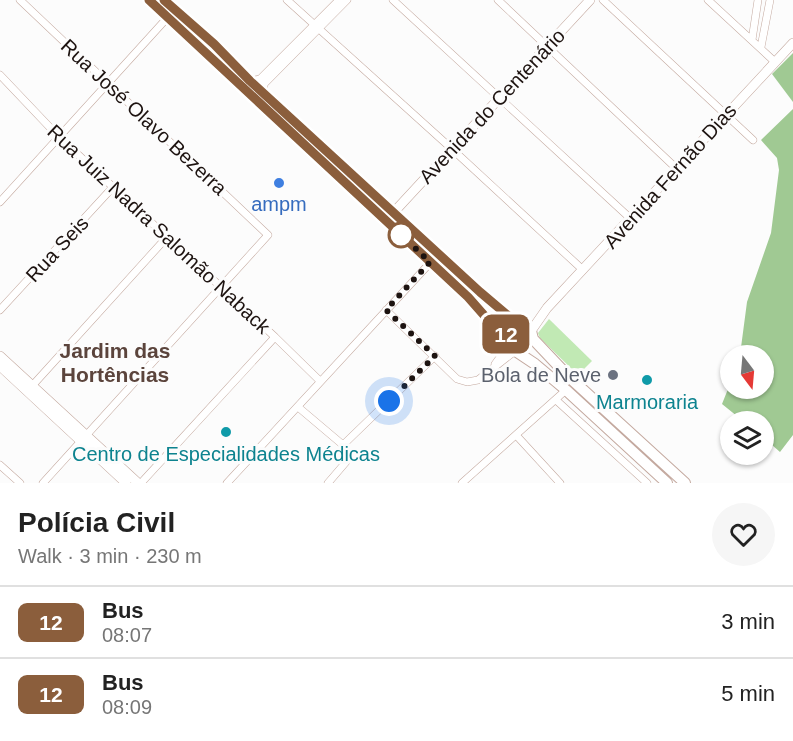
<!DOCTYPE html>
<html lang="en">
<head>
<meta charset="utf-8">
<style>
	:root { --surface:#fff; --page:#f6f6f6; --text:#222; --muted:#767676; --line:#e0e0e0 }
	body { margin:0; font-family:Helvetica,sans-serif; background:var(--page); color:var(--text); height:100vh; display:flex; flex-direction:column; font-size:22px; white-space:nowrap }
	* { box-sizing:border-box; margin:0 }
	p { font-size:20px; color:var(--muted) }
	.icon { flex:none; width:33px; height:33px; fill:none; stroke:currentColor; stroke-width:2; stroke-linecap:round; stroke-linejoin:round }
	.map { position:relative; height:483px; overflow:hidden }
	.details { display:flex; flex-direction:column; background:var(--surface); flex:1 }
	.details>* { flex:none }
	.badge { padding:0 12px; border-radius:9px; font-size:21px; line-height:39px }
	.needle { width:39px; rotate:164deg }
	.controls { position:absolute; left:720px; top:345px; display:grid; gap:12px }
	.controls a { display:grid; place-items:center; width:54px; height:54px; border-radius:50%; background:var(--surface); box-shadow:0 2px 4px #0004; font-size:30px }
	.you { position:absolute; width:30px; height:30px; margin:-15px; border:4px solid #fff; border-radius:50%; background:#1a73e8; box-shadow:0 0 0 9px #1a73e833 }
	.map>.badge { position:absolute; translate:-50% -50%; box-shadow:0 0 0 3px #fff }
	.round { display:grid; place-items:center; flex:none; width:63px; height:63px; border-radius:32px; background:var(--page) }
	.overview { display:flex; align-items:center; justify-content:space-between; height:102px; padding:0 18px }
	h1 { font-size:28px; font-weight:700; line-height:45px }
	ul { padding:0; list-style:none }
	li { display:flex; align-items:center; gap:18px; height:72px; padding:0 18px; border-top:2px solid var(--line) }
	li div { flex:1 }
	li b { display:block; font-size:22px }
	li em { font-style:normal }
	li .badge { min-width:66px; font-weight:700; text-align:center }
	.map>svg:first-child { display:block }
	.green { fill:#c1e9b4 }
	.forest { fill:#a0c993 }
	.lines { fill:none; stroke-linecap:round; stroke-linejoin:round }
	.minor-casing { stroke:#c4a99f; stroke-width:8 }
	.tertiary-casing { stroke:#c4a99f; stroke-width:10 }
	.primary-casing { stroke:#c4a99f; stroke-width:12 }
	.minor { stroke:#fff; stroke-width:7 }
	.tertiary { stroke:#fff; stroke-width:9 }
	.primary { stroke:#fff; stroke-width:10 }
	.line-casing { stroke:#fff; stroke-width:14 }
	.line { stroke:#8b5e3c; stroke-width:9 }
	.walk { stroke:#1d1310; stroke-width:6; stroke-dasharray:0 10.8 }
	.shop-dot { fill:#3f7fe0; stroke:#fcfcfc; stroke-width:2 }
	.stop-dot { fill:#fff; stroke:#8b5e3c; stroke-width:3 }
	.worship-dot { fill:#6b7280; stroke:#fcfcfc; stroke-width:2 }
	.culture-dot { fill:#0f9aa8; stroke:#fcfcfc; stroke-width:2 }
	.labels { text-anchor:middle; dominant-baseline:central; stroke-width:6; stroke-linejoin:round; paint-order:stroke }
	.street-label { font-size:20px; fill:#1d1310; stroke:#fcfcfc }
	.shop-label { font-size:20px; fill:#366cbe; stroke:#fcfcfc }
	.worship-label { font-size:20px; fill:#5b616d; stroke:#fcfcfc; text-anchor:end }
	.culture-label { font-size:20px; fill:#0d838f; stroke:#fcfcfc }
	.neighbourhood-label { font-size:21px; font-weight:bold; fill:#5b443c; stroke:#fcfcfc }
</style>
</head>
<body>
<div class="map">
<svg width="793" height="483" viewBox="0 0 793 483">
	<rect width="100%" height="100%" fill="#fcfcfc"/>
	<!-- green -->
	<path class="green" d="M549,319l43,42 -14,14 -38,-37 -2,-5z"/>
	<!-- forest -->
	<path class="forest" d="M793,53v49l-21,-28z
		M793,109v326l-13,17 -16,-14v-16l-21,-1 -21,-17 8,-20v4h34v-32l-24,-1 7,-53 24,-69 8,-63 -2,-12 -16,-18z"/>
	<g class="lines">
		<!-- minor casing -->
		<g class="minor-casing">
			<path id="minor" d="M20,0l248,235 -225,248
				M287,0l165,149 131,121
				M393,0l238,219
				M498,0l179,169
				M603,0l150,140
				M708,0l67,62
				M752,40l6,-40
				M761,47l9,-47
				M0,75l59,62 216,200 45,44
				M250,81l10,-2 79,-79
				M264,93v-9l83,-84
				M0,202l168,-185
				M0,310l113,-123
				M386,310l71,69 10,3 11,-2 37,-29
				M495,364l13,-18
				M32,386l135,-149
				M556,400l91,83
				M298,407l45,38
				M516,435l44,48
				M343,445l92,-89
				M0,465l20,18
				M141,483l134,-146
				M227,483l203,-220
				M328,483l18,-21 -3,-17
				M462,483l104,-93"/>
		</g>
		<!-- tertiary casing -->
		<g class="tertiary-casing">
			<path id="tertiary" d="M394,212l196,-212
				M531,331l16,-23 246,-265
				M0,356l138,127
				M0,366l126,117"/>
		</g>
		<!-- primary casing -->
		<g class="primary-casing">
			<path id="primary" d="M149,0l319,297 33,36 4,6 3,7 27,18 31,26 101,93
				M164,0l50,44 36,37 230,211 39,33 8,2 4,4 2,8 36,38 116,106"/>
		</g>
		<!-- minor -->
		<use href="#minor" class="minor"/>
		<!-- tertiary -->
		<use href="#tertiary" class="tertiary"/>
		<!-- primary -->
		<use href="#primary" class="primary"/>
	</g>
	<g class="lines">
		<!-- line casing -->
		<g class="line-casing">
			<path id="line" d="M149,0l319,297 37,42c1,-8 5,-13 14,-14l-39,-33 -230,-211 -36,-37 -50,-44"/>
		</g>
		<!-- line -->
		<use href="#line" class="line"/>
		<!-- walk -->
		<path class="walk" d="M389,401l46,-45 -49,-46 44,-48 -29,-27"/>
	</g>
	<!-- markers -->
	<circle class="shop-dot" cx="279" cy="183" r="6"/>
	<circle class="stop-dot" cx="401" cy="235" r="12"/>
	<circle class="worship-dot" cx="613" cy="375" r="6"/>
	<g class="culture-dot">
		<circle cx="647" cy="380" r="6"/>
		<circle cx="226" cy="432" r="6"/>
	</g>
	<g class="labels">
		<!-- street labels -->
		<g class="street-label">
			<text transform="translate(492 106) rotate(-47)">Avenida do Centenário</text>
			<text transform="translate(144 117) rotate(43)">Rua José Olavo Bezerra</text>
			<text transform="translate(670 176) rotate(-48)">Avenida Fernão Dias</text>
			<text transform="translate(159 229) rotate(43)">Rua Juiz Nadra Salomão Naback</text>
			<text transform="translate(57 249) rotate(-47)">Rua Seis</text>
		</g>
		<!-- shop labels -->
		<g class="shop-label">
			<text x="279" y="204">ampm</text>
		</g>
		<!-- worship labels -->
		<g class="worship-label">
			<text x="601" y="375">Bola de Neve</text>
		</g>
		<!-- culture labels -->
		<g class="culture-label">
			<text x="647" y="402">Marmoraria</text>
			<text x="226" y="454">Centro de Especialidades Médicas</text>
		</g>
		<!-- neighbourhood labels -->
		<g class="neighbourhood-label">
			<text x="115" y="350">Jardim das<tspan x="115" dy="24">Hortências</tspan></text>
		</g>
	</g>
</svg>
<div class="controls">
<a><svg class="needle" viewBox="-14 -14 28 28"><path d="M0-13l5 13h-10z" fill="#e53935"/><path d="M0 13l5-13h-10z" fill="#767676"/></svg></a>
<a><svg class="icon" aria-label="layers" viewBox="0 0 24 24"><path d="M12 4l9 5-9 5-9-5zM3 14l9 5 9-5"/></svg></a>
</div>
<div class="you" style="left:389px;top:401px"></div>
<b class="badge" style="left:506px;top:334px;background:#8b5e3c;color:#fff">12</b>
</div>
<section class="details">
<div class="overview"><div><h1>Polícia Civil</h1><p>Walk · 3 min · 230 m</p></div><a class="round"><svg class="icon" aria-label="heart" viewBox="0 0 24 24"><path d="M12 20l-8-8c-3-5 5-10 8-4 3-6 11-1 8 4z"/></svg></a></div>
<ul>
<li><span class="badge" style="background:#8b5e3c;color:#fff">12</span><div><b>Bus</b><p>08:07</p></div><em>3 min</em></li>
<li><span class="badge" style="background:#8b5e3c;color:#fff">12</span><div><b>Bus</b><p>08:09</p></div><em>5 min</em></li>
</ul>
</section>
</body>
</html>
